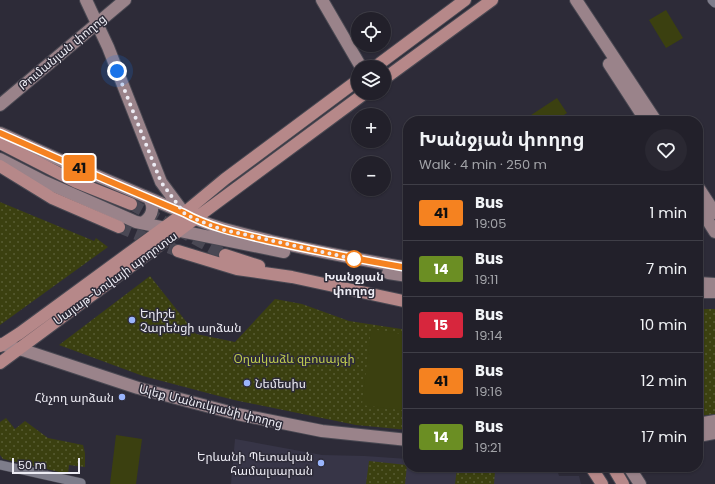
<!DOCTYPE html>
<html lang="en">
<head>
<meta charset="utf-8">
<style>
	:root { --surface:#22202a; --page:#2a2832; --text:#f1f3f6; --muted:#a2a3a8; --line:#3f3e47 }
	body { margin:0; font-family:Poppins,"Noto Sans Armenian",sans-serif; background:var(--page); color:var(--text); height:100vh; display:flex; flex-direction:column; font-size:15px; white-space:nowrap }
	* { box-sizing:border-box; margin:0 }
	p { font-size:13px; color:var(--muted) }
	.icon { flex:none; width:22px; height:22px; fill:none; stroke:currentColor; stroke-width:2; stroke-linecap:round; stroke-linejoin:round }
	.map { position:relative; flex:1; overflow:hidden }
	.details { position:absolute; left:403px; top:116px; width:300px; height:356px; display:flex; flex-direction:column; background:var(--surface); border-radius:16px; box-shadow:0 1px 3px #0004,0 0 0 1px var(--line) }
	.details>* { flex:none }
	.badge { padding:0 8px; border-radius:3px; font-size:14px; line-height:26px }
	.controls { position:absolute; left:351px; top:12px; display:grid; gap:8px }
	.controls a { display:grid; place-items:center; width:40px; height:40px; border-radius:50%; background:var(--surface); box-shadow:0 1px 3px #0004,0 0 0 1px var(--line); font-size:20px }
	.scale { position:absolute; left:12px; bottom:10px; width:68px; box-sizing:border-box; padding-left:4px; border:2px solid #edecf4; border-top:0; font-size:11px; line-height:14px; white-space:nowrap; color:#edecf4; -webkit-text-stroke:3px #2d2b38; paint-order:stroke }
	.you { position:absolute; width:20px; height:20px; margin:-10px; border:3px solid #fff; border-radius:50%; background:#1a73e8; box-shadow:0 0 0 6px #1a73e833 }
	.map>.badge { position:absolute; translate:-50% -50%; box-shadow:0 0 0 2px #fff }
	.round { display:grid; place-items:center; flex:none; width:42px; height:42px; border-radius:21px; background:var(--page) }
	.overview { display:flex; align-items:center; justify-content:space-between; height:68px; padding:0 16px }
	h1 { font-size:19px; font-weight:700; line-height:30px }
	ul { padding:0; list-style:none }
	li { display:flex; align-items:center; gap:12px; height:56px; padding:0 16px; border-top:1px solid var(--line) }
	li div { flex:1 }
	li b { display:block; font-size:15px }
	li em { font-style:normal }
	li .badge { min-width:44px; font-weight:700; text-align:center }
	.map>svg:first-child { display:block }
	.built { fill:#373547 }
	.park { fill:url(#park-dots) }
	.garden { fill:#3b4010 }
	.lines { fill:none; stroke-linecap:round; stroke-linejoin:round }
	.primary-tunnel { stroke:#4a4854; stroke-width:12; stroke-dasharray:12 6; stroke-linecap:butt }
	.street-casing { stroke:#494852; stroke-width:10 }
	.secondary-casing { stroke:#494852; stroke-width:14 }
	.primary-casing { stroke:#494852; stroke-width:14 }
	.street { stroke:#7e7d8b; stroke-width:9 }
	.secondary { stroke:#9a838a; stroke-width:12 }
	.primary { stroke:#b68889; stroke-width:12 }
	.line-casing { stroke:#fff; stroke-width:9 }
	.line { stroke:#f58220; stroke-width:6 }
	.walk { stroke:#edecf4; stroke-width:4; stroke-dasharray:0 7.2 }
	.stop-dot { fill:#fff; stroke:#f58220; stroke-width:2 }
	.poi-dot { fill:#9ab5fd; stroke:#2d2b38; stroke-width:1.5 }
	.labels { text-anchor:middle; dominant-baseline:central; stroke-width:3; stroke-linejoin:round; paint-order:stroke }
	.street-label { font-size:12px; fill:#edecf4; stroke:#2d2b38 }
	.stop-label { font-size:12px; font-weight:bold; fill:#edecf4; stroke:#2d2b38 }
	.poi-label { font-size:12px; fill:#edecf4; stroke:#2d2b38; text-anchor:start }
	.park-label { font-size:12px; fill:#becb4e; stroke:#2d2b38 }
</style>
</head>
<body>
<div class="map">
<svg width="715" height="484" viewBox="0 0 715 484">
	<defs>
		<pattern id="park-dots" width="8" height="8" patternUnits="userSpaceOnUse"><rect width="8" height="8" fill="#3b4010"/><path d="M2 2h.1M6 6h.1" fill="none" stroke="#585c33" stroke-width="1.8" stroke-linecap="round"/></pattern>
	</defs>
	<rect width="100%" height="100%" fill="#2d2b38"/>
	<!-- built -->
	<path class="built" d="M235,439l87,16 43,1 43,3v8h102l47,2 2,7h20l2,8h-350z"/>
	<!-- park -->
	<path class="park" d="M0,202l94,39 2,-3 12,9 -108,78z
		M150,276l46,58 39,8 40,-43 27,5 47,17 59,9v100l-52,-5 -122,-25 -91,-24 -84,-31z
		M698,309h17v105l-17,2z
		M6,418l9,11 10,-8 23,17 35,7 2,8v14l-16,-2 -1,9 -65,-15 -3,-4v-33z
		M369,461l38,4 -2,19h-39z
		M457,468l38,3 -1,13h-39z"/>
	<!-- garden -->
	<path class="garden" d="M666,10l17,28 -17,10 -17,-28z
		M557,98l10,15 -12,8h-33z
		M371,329l37,6v76l-46,-6z
		M116,435l26,4 -6,45h-26z"/>
	<g class="lines">
		<!-- primary-tunnel -->
		<path class="primary-tunnel" d="M131,204l94,51
			M119,227l59,24"/>
		<!-- street casing -->
		<g class="street-casing">
			<path id="street" d="M712,0l3,3
				M0,465l81,18"/>
		</g>
		<!-- secondary casing -->
		<g class="secondary-casing">
			<path id="secondary" d="M86,0l22,47 53,135 23,31
				M322,0l39,67
				M576,0l80,121
				M609,64l37,57
				M0,105l125,-105
				M0,133l62,28 122,52c27,15 57,20 87,28 45,10 91,19 137,27
				M0,159l45,23 91,40 148,30
				M698,187l17,26
				M698,205l17,27
				M142,223c9,-5 13,-14 8,-23
				M388,273l20,3
				M698,283l17,1
				M698,292h17
				M0,344l26,7 112,37 99,26 85,17 86,9
				M698,424l17,-3
				M698,436l17,-3
				M629,467l11,17"/>
		</g>
		<!-- primary casing -->
		<g class="primary-casing">
			<path id="primary" d="M375,67l90,-67
				M384,79l108,-79
				M0,143l76,39 55,22
				M0,166l52,32 67,29
				M178,251l59,18 55,8 116,25
				M225,255l34,11
				M0,346l20,-13 164,-120 41,-34 133,-99
				M0,363l365,-270
				M591,467l11,17
				M613,467l10,17"/>
		</g>
		<!-- street -->
		<use href="#street" class="street"/>
		<!-- secondary -->
		<use href="#secondary" class="secondary"/>
		<!-- primary -->
		<use href="#primary" class="primary"/>
	</g>
	<g class="lines">
		<!-- line casing -->
		<g class="line-casing">
			<path id="line" d="M0,133l104,46 80,34c27,15 57,21 87,28 45,10 91,19 137,27"/>
		</g>
		<!-- line -->
		<use href="#line" class="line"/>
		<!-- walk -->
		<path class="walk" d="M117,71l44,111 23,31 11,6 25,10 134,30"/>
	</g>
	<!-- markers -->
	<circle class="stop-dot" cx="354" cy="259" r="8"/>
	<g class="poi-dot">
		<circle cx="132" cy="320" r="4"/>
		<circle cx="247" cy="383" r="4"/>
		<circle cx="122" cy="397" r="4"/>
		<circle cx="321" cy="463" r="4"/>
	</g>
	<g class="labels">
		<!-- street labels -->
		<g class="street-label">
			<text transform="translate(62 52) rotate(-40)">Թումանյան փողոց</text>
			<text transform="translate(115 278) rotate(-36)">Սայաթ-Նովայի պողոտա</text>
			<text transform="translate(211 406) rotate(14)">Ալեք Մանուկյանի փողոց</text>
		</g>
		<!-- stop labels -->
		<g class="stop-label">
			<text x="354" y="276">Խանջյան<tspan x="354" dy="14">փողոց</tspan></text>
		</g>
		<!-- poi labels -->
		<g class="poi-label">
			<text x="140" y="313">Եղիշե<tspan x="140" dy="14">Չարենցի արձան</tspan></text>
			<text x="255" y="383">Նեմեսիս</text>
			<text x="114" y="397" text-anchor="end">Հնչող արձան</text>
			<text x="313" y="456" text-anchor="end">Երևանի Պետական<tspan x="313" dy="14">համալսարան</tspan></text>
		</g>
		<!-- park labels -->
		<g class="park-label">
			<text x="294" y="358">Օղակաձև զբոսայգի</text>
		</g>
	</g>
</svg>
<div class="controls">
<a><svg class="icon" aria-label="locate" viewBox="0 0 24 24"><circle cx="12" cy="12" r="6"/><path d="M12 2v4M12 18v4M2 12h4M18 12h4"/></svg></a>
<a><svg class="icon" aria-label="layers" viewBox="0 0 24 24"><path d="M12 4l9 5-9 5-9-5zM3 14l9 5 9-5"/></svg></a>
<a>+</a>
<a>−</a>
</div>
<div class="scale">50 m</div>
<div class="you" style="left:117px;top:71px"></div>
<b class="badge" style="left:79px;top:168px;background:#f58220;color:#111">41</b>
<section class="details">
<div class="overview"><div><h1>Խանջյան փողոց</h1><p>Walk · 4 min · 250 m</p></div><a class="round"><svg class="icon" aria-label="heart" viewBox="0 0 24 24"><path d="M12 20l-8-8c-3-5 5-10 8-4 3-6 11-1 8 4z"/></svg></a></div>
<ul>
<li><span class="badge" style="background:#f58220;color:#111">41</span><div><b>Bus</b><p>19:05</p></div><em>1 min</em></li>
<li><span class="badge" style="background:#6b8e23;color:#fff">14</span><div><b>Bus</b><p>19:11</p></div><em>7 min</em></li>
<li><span class="badge" style="background:#d7263d;color:#fff">15</span><div><b>Bus</b><p>19:14</p></div><em>10 min</em></li>
<li><span class="badge" style="background:#f58220;color:#111">41</span><div><b>Bus</b><p>19:16</p></div><em>12 min</em></li>
<li><span class="badge" style="background:#6b8e23;color:#fff">14</span><div><b>Bus</b><p>19:21</p></div><em>17 min</em></li>
</ul>
</section>
</div>
</body>
</html>
